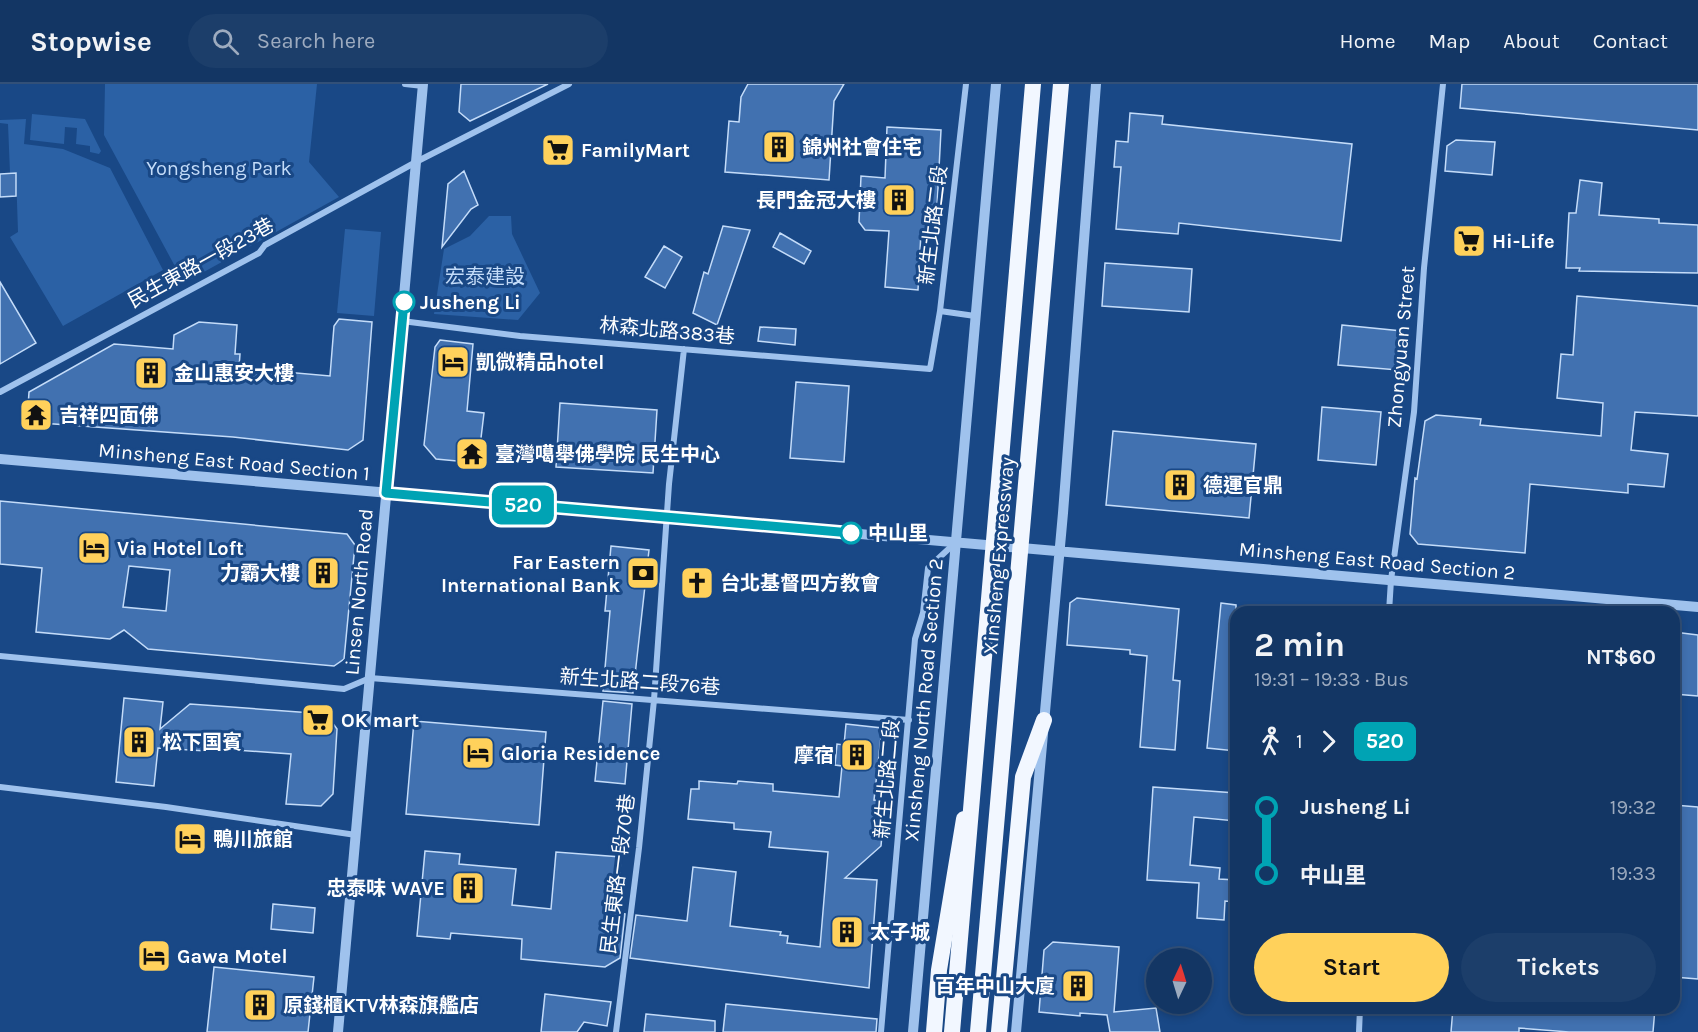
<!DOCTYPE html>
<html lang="en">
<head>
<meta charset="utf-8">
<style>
	:root { --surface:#133664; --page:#1c3e6a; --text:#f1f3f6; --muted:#9dabbf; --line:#325078; --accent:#ffd15b }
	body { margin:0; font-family:Karla,"Noto Sans TC",sans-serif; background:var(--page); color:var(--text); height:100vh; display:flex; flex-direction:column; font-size:22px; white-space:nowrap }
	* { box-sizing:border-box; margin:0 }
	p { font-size:20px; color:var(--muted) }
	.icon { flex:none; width:33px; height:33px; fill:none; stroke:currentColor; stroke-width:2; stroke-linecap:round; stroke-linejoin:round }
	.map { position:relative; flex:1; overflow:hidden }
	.panel { position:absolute; left:1230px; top:522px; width:450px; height:408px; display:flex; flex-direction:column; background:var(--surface); border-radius:18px; box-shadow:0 3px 9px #0003,0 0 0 2px var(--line) }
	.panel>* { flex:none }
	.badge { padding:0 12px; border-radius:9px; font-size:21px; line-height:39px }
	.needle { width:39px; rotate:4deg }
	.tools { position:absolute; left:1146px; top:864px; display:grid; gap:12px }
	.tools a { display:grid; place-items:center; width:66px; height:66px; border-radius:50%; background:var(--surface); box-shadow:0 3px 9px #0003,0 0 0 2px var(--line); font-size:30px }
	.map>.badge { position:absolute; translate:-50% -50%; box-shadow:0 0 0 3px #fff }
	.legs { display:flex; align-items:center; gap:9px; height:66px; padding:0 24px; font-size:20px }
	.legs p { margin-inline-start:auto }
	.overview { display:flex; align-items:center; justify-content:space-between; height:102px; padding:0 24px }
	h1 { font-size:33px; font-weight:700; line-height:45px }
	.cta { display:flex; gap:12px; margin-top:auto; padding:12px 24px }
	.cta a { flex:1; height:69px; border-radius:36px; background:var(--accent); color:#111; font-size:24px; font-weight:700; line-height:69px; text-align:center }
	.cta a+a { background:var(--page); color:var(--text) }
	ul { padding:0 24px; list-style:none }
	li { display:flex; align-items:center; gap:21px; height:66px; font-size:22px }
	li i { display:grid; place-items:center; width:9px; height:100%; margin:0 8px; background:currentColor }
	li i::after { content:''; width:15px; height:15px; margin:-8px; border:4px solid; border-radius:50%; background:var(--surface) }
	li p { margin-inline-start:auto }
	li:first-child i { background:linear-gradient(#0000 50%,currentColor 0) }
	li:last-child i { background:linear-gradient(currentColor 50%,#0000 0) }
	header { display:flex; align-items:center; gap:36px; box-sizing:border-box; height:84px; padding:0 30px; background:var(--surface); border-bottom:2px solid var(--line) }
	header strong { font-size:28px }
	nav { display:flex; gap:33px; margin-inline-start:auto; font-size:21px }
	.search { width:420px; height:54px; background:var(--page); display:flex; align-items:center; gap:15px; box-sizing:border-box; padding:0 21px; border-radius:33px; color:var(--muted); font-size:22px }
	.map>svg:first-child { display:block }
	.green { fill:#2b61a5 }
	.building { fill:#4171b0; stroke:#c4dcf9; stroke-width:1.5; fill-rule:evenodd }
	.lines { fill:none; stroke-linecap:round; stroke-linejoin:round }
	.minor { stroke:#9fc2ed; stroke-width:6 }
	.tertiary { stroke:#9fc2ed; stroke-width:10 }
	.trunk { stroke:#f2f7ff; stroke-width:16 }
	.trunk-bridge { stroke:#f2f7ff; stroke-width:16 }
	.line-1-casing { stroke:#fff; stroke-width:14 }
	.line-1 { stroke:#00a3b4; stroke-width:9 }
	.stop-1-dot { fill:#fff; stroke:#00a3b4; stroke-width:3 }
	.labels { text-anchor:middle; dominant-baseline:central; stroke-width:6; stroke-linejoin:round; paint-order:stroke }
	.poi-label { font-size:20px; font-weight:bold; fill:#fff; stroke:#194886; text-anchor:start }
	.park-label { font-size:20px; fill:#c4dcf9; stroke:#194886 }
	.street-label { font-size:20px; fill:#fff; stroke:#194886 }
	.stop-label { font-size:20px; font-weight:bold; fill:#fff; stroke:#194886; text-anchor:start }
</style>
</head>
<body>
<header>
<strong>Stopwise</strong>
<div class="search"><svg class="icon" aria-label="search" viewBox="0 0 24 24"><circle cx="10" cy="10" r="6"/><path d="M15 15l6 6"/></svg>Search here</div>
<nav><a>Home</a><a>Map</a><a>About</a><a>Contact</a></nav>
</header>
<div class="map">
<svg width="1698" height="948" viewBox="0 0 1698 948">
	<rect width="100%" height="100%" fill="#194886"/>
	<!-- green -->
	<path class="green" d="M105,0h212l-8,78 30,35 -155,86 -80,-148z
		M32,30l53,5 16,32 -2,3 -9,-2v-6l-14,-2 1,-16 -12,-1 -1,17 -34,-4z
		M26,35l-2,25 39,5 47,19 53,102 -100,56 -53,-89 8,-5 -2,-59h-6l-2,-49 -8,-1v-3z
		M489,132h22l1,18 28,59 -22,27 -84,-6 10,-65 26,-13z
		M345,145l36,3 -7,84 -37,-3z"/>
	<!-- building -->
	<path class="building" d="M461,0h87l-78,37 -11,-9z
		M748,0h96l-10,17 -5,79 -104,-8 4,-51 10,1 2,-25z
		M1462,0h236v46l-238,-22z
		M1130,29l33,3 -1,8 190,20 -11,97 -162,-18 -1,11 -62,-5 5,-62h-7l2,-26 12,1z
		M887,43l54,3 -5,96 -6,6h-9l-3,58 -33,-3 4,-56 -24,-1 -6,-8 2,-46 24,2z
		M1456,56l39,2 -3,33 -47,-4 2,-25z
		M464,87l14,34 -7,4 -29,38 6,-63z
		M16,89v23l-16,1v-23z
		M1580,96l22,3 -3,32 60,4v4l39,2v48l-119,-2 1,-3h-14l3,-55h7z
		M723,142l27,4 -33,95 -24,-12 11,-41 4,2z
		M780,149l31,18 -7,13 -31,-17z
		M664,162l18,11 -17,31 -20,-11z
		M1105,179l87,6 -3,43 -87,-6z
		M0,198l36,61 -36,21z
		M1577,212l121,10v110l-63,-4 -4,38 37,4 -4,33 -36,-3v9l-98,-9 -5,69 -107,-9 -8,-10 5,-56 2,1 8,-58 11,-6 45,4 -1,6 121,11 2,-33 -46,-5 4,-44 12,1z
		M339,235l33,3 -9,118 -15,10 -115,-13 -206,-15 2,-30 85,-48 59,5 1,-14 25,-13 38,3 -2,29h5l-1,14 91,8 4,-50z
		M1342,241l60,6 -4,39 -60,-5z
		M760,243l36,2 -1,16 -37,-4z
		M440,256l33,4 -6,67 17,2 -6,50 -42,-4 -12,-14 11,-98z
		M796,298l53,4 -5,76 -54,-4z
		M560,319l97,7 -4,63 -97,-6z
		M1322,323l59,5 -5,53 -58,-5z
		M1113,347l143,13 -7,74 -143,-13z
		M0,417l347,33 8,11 -11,114 -10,7 -186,-17 -24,-19 -14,9 -74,-7 6,-64 -42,-4zM129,482l41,4 -4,41 -43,-4z
		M611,462l38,4 -16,143 -30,-2 7,-80h-5z
		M1077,514l102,11 -6,71 7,1 -5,69 -35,-3 7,-91 -17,-2v-4l-63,-5 3,-42z
		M1221,519l15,2v146l-29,-3z
		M1674,548l24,3v61l-24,-2z
		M124,614l39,4 -3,27 30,-25 136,10 11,15 -4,65 -12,12 -35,-2 5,-50 -69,-5v3l-64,-4 -4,38 -38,-4z
		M603,617l29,3 -7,80 -30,-3z
		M414,637l132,11 -7,93 -133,-11z
		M846,640l36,4 -8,72 11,1 -4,45 -36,32 32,2 -8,108 -239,-30 6,-43 51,6 6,-54 43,5 -6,54 51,6 -1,3 8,1 -1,7 33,4 8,-95 -59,-5 2,-15 -37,-3v-6l-46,-4 3,-30h8v-8l38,3 1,-3 35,3v7l66,6 3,-31 -7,-1 2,-21 7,1z
		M1153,703l83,6v28l-42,-4 -4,48 30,3 -1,11 17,1v22l-11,-1 -1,19 -27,-2 2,-35 -52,-3z
		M1674,721l24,2v172l-24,-2z
		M425,767l35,3 -1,10 57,5 -4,36 39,4 5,-57 65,5 -4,56 8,1 -5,44 -15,9 -84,-8 1,-20 -71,-6 -1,6 -33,-3z
		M273,820l42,4 -2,25 -42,-4z
		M1053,858l66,5 -5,65 42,-4 4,24h-50l-3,-17 -27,-2v3l-41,-4 5,-62z
		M214,883l100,10 -6,55h-101z
		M545,910l66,8 -4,24 -23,-4 -7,10h-36z
		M726,920l151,15 -1,13h-153z
		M1453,924h202l-2,24h-84l-50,-4v4h-68z
		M646,930l69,7v11h-71z"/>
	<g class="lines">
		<!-- minor -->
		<path class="minor" d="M405,0l18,2
			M940,227l35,5
			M402,237l118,15 410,33 10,-58 26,-227
			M0,308l259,-139 6,-8 151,-83 153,-78
			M1389,528l2,-32 23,-168 10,-144 19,-184
			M0,572l344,33 26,-11 539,42
			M0,703l166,20 190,28
			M616,948l23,-184 15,-148 15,-216 15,-135
			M881,948l34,-393 8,-26 5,-45 27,-25
			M1359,948l1,-24"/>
		<!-- tertiary -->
		<path class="tertiary" d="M0,375l1698,148
			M338,948l85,-948
			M913,948l83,-948
			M1016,948l47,-519 33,-429"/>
		<!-- trunk -->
		<path class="trunk" d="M934,948l5,-62 25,-151
			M999,948l24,-255 21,-57"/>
		<!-- trunk-bridge -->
		<path class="trunk-bridge" d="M952,948l81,-948
			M978,948l83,-948"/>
	</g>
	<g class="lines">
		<!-- line-1 casing -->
		<g class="line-1-casing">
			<path id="line-1" d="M404,218l-18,191 465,40"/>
		</g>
		<!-- line-1 -->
		<use href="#line-1" class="line-1"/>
	</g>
	<!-- icons -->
	<defs>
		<g id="building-square" transform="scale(1.725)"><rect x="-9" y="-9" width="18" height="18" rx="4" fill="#ffd15b" stroke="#194886"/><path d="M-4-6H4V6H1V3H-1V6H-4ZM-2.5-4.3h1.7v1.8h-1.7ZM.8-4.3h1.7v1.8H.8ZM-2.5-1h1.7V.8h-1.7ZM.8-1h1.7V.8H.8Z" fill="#111"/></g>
		<g id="supermarket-square" transform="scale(1.725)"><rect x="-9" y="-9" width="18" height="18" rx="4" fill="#ffd15b" stroke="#194886"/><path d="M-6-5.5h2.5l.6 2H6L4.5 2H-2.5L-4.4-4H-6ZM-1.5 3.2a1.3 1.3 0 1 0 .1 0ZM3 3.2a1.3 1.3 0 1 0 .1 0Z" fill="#111"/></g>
		<g id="hotel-square" transform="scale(1.725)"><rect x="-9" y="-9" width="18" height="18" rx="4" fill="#ffd15b" stroke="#194886"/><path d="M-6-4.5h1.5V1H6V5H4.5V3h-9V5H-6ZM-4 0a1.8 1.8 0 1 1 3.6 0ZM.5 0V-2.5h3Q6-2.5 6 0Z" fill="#111"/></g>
		<g id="temple-square" transform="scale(1.725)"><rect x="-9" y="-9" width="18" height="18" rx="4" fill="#ffd15b" stroke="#194886"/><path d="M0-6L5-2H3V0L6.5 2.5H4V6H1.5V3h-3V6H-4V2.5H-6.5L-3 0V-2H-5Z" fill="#111"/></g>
		<g id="bank-square" transform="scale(1.725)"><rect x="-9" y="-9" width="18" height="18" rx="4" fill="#ffd15b" stroke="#194886"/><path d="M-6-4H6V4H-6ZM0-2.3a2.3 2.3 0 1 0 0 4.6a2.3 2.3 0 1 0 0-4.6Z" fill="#111"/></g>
		<g id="church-square" transform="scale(1.725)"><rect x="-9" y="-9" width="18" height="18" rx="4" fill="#ffd15b" stroke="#194886"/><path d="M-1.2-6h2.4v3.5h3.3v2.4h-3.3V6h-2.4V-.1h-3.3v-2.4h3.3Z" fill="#111"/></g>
	</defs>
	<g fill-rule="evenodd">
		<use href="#building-square" x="779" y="63"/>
		<use href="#supermarket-square" x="558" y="66"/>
		<use href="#building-square" x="899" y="116"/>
		<use href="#supermarket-square" x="1469" y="157"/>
		<use href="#hotel-square" x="453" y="278"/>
		<use href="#building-square" x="151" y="289"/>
		<use href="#temple-square" x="36" y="331"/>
		<use href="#temple-square" x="472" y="370"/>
		<use href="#building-square" x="1180" y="401"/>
		<use href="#hotel-square" x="94" y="464"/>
		<use href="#building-square" x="323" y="489"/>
		<use href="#bank-square" x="643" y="489"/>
		<use href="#church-square" x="697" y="499"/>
		<use href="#supermarket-square" x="318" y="636"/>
		<use href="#building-square" x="139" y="658"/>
		<use href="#hotel-square" x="478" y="669"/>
		<use href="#building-square" x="857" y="671"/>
		<use href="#hotel-square" x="190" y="755"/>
		<use href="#building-square" x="468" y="804"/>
		<use href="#building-square" x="847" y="848"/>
		<use href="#hotel-square" x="154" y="872"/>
		<use href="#building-square" x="1078" y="902"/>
		<use href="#building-square" x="260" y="921"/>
	</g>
	<!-- markers -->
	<g class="stop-1-dot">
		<circle cx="404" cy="218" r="10"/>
		<circle cx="851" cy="449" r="10"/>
	</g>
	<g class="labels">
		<!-- poi labels -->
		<g class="poi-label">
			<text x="802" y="63">錦州社會住宅</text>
			<text x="581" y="66">FamilyMart</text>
			<text x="876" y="116" text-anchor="end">長門金冠大樓</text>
			<text x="1492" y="157">Hi-Life</text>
			<text x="476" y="278">凱微精品hotel</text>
			<text x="174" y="289">金山惠安大樓</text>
			<text x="59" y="331">吉祥四面佛</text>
			<text x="495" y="370">臺灣噶舉佛學院 民生中心</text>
			<text x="1203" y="401">德運官鼎</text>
			<text x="117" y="464">Via Hotel Loft</text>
			<text x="620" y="478" text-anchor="end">Far Eastern<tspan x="620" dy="23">International Bank</tspan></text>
			<text x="300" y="489" text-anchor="end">力霸大樓</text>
			<text x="720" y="499">台北基督四方教會</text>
			<text x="341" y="636">OK mart</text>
			<text x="162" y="658">松下国賓</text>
			<text x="501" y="669">Gloria Residence</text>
			<text x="834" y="671" text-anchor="end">摩宿</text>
			<text x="213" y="755">鴨川旅館</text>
			<text x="445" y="804" text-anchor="end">忠泰味 WAVE</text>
			<text x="870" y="848">太子城</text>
			<text x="177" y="872">Gawa Motel</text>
			<text x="1055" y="902" text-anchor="end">百年中山大廈</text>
			<text x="283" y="921">原錢櫃KTV林森旗艦店</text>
		</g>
		<!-- park labels -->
		<g class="park-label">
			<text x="219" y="84">Yongsheng Park</text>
			<text x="485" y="192">宏泰建設</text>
		</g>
		<!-- street labels -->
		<g class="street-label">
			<text transform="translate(933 141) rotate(-83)">新生北路二段</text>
			<text transform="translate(201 179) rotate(-29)">民生東路一段23巷</text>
			<text transform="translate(667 247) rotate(5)">林森北路383巷</text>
			<text transform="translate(1401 263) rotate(-85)">Zhongyuan Street</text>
			<text transform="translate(234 378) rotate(5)">Minsheng East Road Section 1</text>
			<text transform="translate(999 472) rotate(-85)">Xinsheng Expressway</text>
			<text transform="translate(1377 477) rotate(5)">Minsheng East Road Section 2</text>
			<text transform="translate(359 508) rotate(-85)">Linsen North Road</text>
			<text transform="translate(640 598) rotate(4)">新生北路二段76巷</text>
			<text transform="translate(924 616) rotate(-85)">Xinsheng North Road Section 2</text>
			<text transform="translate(887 695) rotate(-85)">新生北路二段</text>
			<text transform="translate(618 790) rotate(-83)">民生東路一段70巷</text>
		</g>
		<!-- stop labels -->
		<g class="stop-label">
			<text x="420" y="218">Jusheng Li</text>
			<text x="868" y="449">中山里</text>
		</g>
	</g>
</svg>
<div class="tools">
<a><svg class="needle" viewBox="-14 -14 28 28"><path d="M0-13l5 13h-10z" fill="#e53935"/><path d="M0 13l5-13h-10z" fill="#9dabbf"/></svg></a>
</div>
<b class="badge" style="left:523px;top:421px;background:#00a3b4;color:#fff">520</b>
<section class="panel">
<div class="overview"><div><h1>2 min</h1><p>19:31 – 19:33 · Bus</p></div><b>NT$60</b></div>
<div class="legs"><svg class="icon" aria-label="walk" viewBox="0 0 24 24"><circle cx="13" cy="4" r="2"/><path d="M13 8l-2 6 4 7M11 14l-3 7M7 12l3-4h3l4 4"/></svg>1<svg class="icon" aria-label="forward" viewBox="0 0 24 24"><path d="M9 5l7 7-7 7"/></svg><b class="badge" style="background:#00a3b4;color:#fff">520</b></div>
<ul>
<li><i style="color:#00a3b4"></i><b>Jusheng Li</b><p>19:32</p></li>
<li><i style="color:#00a3b4"></i><b>中山里</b><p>19:33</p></li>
</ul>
<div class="cta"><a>Start</a><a>Tickets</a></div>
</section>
</div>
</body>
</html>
